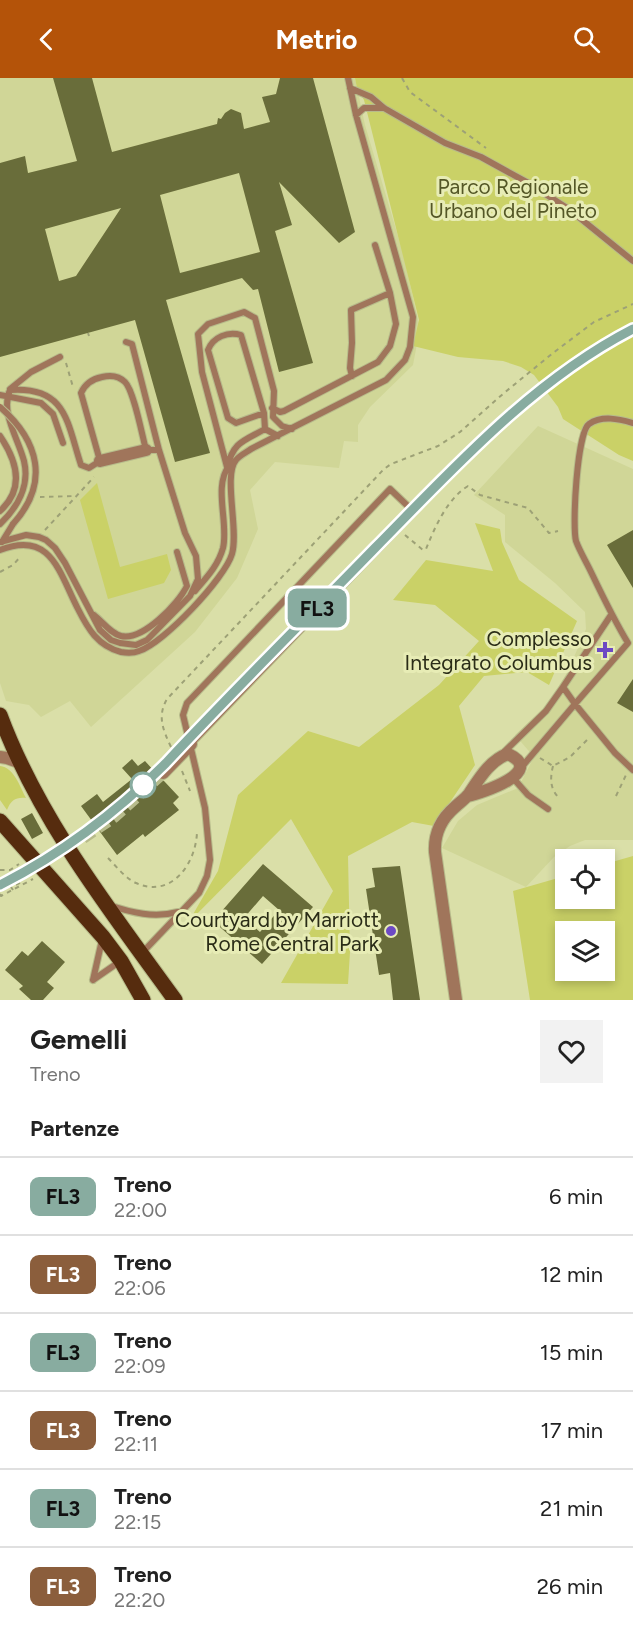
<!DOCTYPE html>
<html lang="it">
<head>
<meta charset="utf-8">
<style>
	:root { --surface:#fff; --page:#f2f2f2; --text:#222; --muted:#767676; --line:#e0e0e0; --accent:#b45309 }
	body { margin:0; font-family:Figtree,sans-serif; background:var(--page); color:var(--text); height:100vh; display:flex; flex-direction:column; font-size:22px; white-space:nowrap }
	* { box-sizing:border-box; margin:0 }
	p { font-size:20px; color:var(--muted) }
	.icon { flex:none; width:33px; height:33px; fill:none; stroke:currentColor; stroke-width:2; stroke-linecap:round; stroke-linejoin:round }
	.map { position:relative; height:922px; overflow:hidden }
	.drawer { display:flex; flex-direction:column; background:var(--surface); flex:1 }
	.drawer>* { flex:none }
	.badge { padding:0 12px; border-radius:9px; font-size:21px; line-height:39px }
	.fabs { position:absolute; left:555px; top:771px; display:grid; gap:12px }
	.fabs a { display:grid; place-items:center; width:60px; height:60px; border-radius:0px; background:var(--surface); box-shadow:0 3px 9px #0003; font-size:30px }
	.map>.badge { position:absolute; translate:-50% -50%; box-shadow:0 0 0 3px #fff }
	h2 { padding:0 30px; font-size:22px; line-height:54px }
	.round { display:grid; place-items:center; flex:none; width:63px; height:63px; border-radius:0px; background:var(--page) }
	.head { display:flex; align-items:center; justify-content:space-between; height:102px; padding:0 30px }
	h1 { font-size:28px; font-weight:700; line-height:45px }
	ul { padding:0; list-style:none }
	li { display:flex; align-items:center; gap:18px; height:78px; padding:0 30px; border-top:2px solid var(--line) }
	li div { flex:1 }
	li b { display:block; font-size:22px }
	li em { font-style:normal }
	li .badge { min-width:66px; font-weight:700; text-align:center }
	header { display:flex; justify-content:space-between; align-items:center; height:78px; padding:0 30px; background:var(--accent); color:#fff; font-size:27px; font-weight:700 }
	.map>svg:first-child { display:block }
	.built { fill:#d0d697 }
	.green { fill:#cad167; fill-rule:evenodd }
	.building { fill:#696d3a; fill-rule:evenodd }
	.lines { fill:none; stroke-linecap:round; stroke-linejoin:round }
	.street-tunnel { stroke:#b7bb8b; stroke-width:12; stroke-dasharray:12 6; stroke-linecap:butt }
	.lane-casing { stroke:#b7bb8b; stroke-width:8 }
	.street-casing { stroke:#b7bb8b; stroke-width:14 }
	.primary-casing { stroke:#b7bb8b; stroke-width:17 }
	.path { stroke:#9da176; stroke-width:2; stroke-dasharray:4.5 4.5; stroke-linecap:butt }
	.lane { stroke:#a0755b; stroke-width:6 }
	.street { stroke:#a0755b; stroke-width:12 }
	.primary { stroke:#562c0e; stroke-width:15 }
	.rail-casing { stroke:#757855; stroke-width:6 }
	.rail { stroke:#e7ecb5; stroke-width:4; stroke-dasharray:11; stroke-linecap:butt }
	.lane-bridge-casing { stroke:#b7bb8b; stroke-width:8; stroke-linecap:butt }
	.lane-bridge { stroke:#a0755b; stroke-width:6 }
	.line-casing { stroke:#fff; stroke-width:14 }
	.line { stroke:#88aca0; stroke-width:9 }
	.poi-dot { fill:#6d4ac3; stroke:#e7ecb5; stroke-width:2 }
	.stop-dot { fill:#fff; stroke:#88aca0; stroke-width:3 }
	.labels { text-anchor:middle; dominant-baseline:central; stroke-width:6; stroke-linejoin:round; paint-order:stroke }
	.park-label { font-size:21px; fill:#545726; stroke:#e7ecb5 }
	.poi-label { font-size:21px; fill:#2a2c17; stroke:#e7ecb5; text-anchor:end }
</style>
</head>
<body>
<header><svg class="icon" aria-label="back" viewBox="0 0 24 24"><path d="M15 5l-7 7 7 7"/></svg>Metrio<svg class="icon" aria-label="search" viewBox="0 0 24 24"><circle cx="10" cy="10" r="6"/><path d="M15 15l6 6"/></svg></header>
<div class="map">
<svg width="633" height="922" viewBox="0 0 633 922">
	<rect width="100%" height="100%" fill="#dadfa8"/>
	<!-- built -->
	<path class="built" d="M0,0h355l10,47 38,128 17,75 -7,37 -43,42 -12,18v17l-14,-1 -5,27 -64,-6 -25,28 8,39 -21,49 -42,54 -104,95 -21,-26 -29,16 -12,-12 -23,-4 -6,-18z
		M538,348l95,43v371h-48l-15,6 -16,11 -28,30 -84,-39 16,-27 19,-16 41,-17 16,-31 -19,-22 33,-31 20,-33 18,-42 -1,-17 -30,-29 -50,-41v-27l-31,-20z"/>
	<!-- green -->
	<path class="green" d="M355,0h278v383l-14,-6 -56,-36 -5,-12 -24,-32 -13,-8 -18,-6 -45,-4 -45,-11 6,-26 -55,-220 -7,-12z
		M97,405l23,84 47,-13 4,16 -7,13 -56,16 -28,-99z
		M475,445l25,6 2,13 17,38 58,41 -28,64 -22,-13 -43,4 -25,30 16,59 -41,61 -22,-4 -64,34 2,96 -2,32 -67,-1 52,-92 -42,-72 -103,104 30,-52 20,-76 70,-64 51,16 80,-62 40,-44 -44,-36 -42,-5 33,-40 67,11z
		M0,688c14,1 20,21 26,32 -10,-1 -15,2 -19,12l-7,-10z
		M633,778v144h-103l-17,-109 52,-15 1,22h38l1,-34zM566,854h38v38h-38z"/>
	<!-- building -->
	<path class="building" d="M53,0h39l20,74 105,-28 1,-6 3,1 4,-6 6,-4 10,4 3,16 26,-7 -8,-25 14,-3 4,-16h33l42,154 -16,11 -60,-61 13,43 -17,6 38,132 -34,9 -21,-83 -5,1 -11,-12 -76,22 44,153 -35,9 -40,-142 -135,37v-194l25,-7 3,17 49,-12zM239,95l21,79 -80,21 -20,-78zM121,130l-45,68 -17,5 -14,-52z
		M633,452v58l-26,-43z
		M633,601v33l-16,-9z
		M132,681l6,7 7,-5 10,11 2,6 7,3 15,16 -6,6 6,7 -34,27 -2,-3 -26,21 -36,-49 16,-12 6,8 29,-23 -10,-11z
		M32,735l11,20 -11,6 -11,-20z
		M263,786l50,43 -51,57 -49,-43zM263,818l16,14 -19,22 -16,-14z
		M400,788l20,134h-27l-3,-27 -11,2 -13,-86 9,-2 -3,-19z
		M42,863l23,21 -18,20 7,6 -11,12h-12l-12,-11 4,-3 -18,-16 17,-19 6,5z"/>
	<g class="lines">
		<!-- street-tunnel -->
		<path class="street-tunnel" d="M83,760l31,-21 49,-44"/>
		<!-- lane casing -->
		<g class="lane-casing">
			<path id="lane" d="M350,10l21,9 13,11 61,35 36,14 49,27 40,26 63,51
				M356,37l8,-7h20
				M126,264l6,2 1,4 26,102
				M352,298l-2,-8 2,-25 -1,-33 39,-17
				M10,311l21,-17 29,-15
				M0,317l41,8 12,11 10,29
				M272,330l8,4 4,-1 94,-49 12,-16 6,-22 -6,-31 -15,-48
				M264,335l-28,10 -8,-5 -20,-68c5,-13 20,-19 33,-15l23,78 1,16
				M0,358c17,25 25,53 0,75
				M227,389l-25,-95 -4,-38 10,-10 36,-12 11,6 19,73 -1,26 9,9 10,3
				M227,389c7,-26 17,-26 38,-38l13,7
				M0,446c17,-16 30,-38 24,-63 -6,-23 -24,-49 -14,-71 57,-4 57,33 71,75l8,3 11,-7 -19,-68c4,-9 11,-14 21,-16 8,-2 17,-1 23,5 9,9 17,53 21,68h13l26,83 11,23 2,23 -8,17 -43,44 -11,5 -16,-2 -9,-3 -11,-10 -35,-67 -10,-15 -9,-8 -7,-3 -13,-2 -26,7
				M2,464l11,-18
				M0,472c51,-20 59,22 78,59 10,20 20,37 43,43 6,1 13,1 18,-1 25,-8 86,-73 93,-97 7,-24 -9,-79 4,-94 4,-5 11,-8 15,-11l135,-69 19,-20 5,-13 3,-30 -57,-202 -8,-37
				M195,513c11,-13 23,-25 28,-43 6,-24 -10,-62 6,-82
				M94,537c9,7 16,18 27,21 22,5 57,-32 66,-50l-10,-34
				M611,537l-48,72 12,17 53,-61c-14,-23 -25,-46 -36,-69 -5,-11 -12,-22 -16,-33 -4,-15 1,-109 13,-117 13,-9 30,-5 44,-1
				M503,675l43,-42 17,-24
				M520,691l55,-65 40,49 18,17
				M513,700l15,17 20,14
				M109,827c23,8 45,13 69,7
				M141,876l58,-61 8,-17 3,-16 -5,-52 -22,-93 4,-12 203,-214 24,23 -223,232
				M93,902l9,-40
				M93,902l26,-18"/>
		</g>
		<!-- street casing -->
		<g class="street-casing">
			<path id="street" d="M100,383l46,-11
				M0,679l7,1 14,5
				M163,695l28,-29
				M456,922l-21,-148c-1,-18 6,-33 20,-45 5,-5 10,-8 14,-13 10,-15 21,-34 39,-40 39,18 -27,39 -40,42"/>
		</g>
		<!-- primary casing -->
		<g class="primary-casing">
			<path id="primary" d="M0,637c39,105 110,195 175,285
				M0,743l103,116 18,24 22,39"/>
		</g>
		<!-- path -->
		<path class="path" d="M402,0l8,14 76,56
			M88,255l1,3
			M66,285l7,24
			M40,419l36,-1
			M45,452l49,-53
			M405,457l18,15 3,-1c9,-22 21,-50 42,-63l12,9 48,13 21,25 9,-2
			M0,494l13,-7 8,-9
			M171,669c-8,-17 -14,-31 -4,-48l217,-230 7,-5 47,-18 22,-14 44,-39 49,-40 41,-31 39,-18
			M540,680l13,8 17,-9 20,-20
			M553,688c-3,12 -3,22 5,31
			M182,693l8,20
			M616,718l10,-21
			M108,780c9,9 17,20 28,25 36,16 60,-20 61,-51
			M0,792h10l9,-6
			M0,810l22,-12
			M13,812l-2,-3 11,-5v-6
			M0,816l1,2 32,-17"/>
		<!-- lane -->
		<use href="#lane" class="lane"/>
		<!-- street -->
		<use href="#street" class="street"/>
		<!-- primary -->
		<use href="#primary" class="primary"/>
		<!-- rail casing -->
		<g class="rail-casing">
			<path id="rail" d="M414,430c67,-67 134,-135 219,-179"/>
		</g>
		<!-- rail -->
		<use href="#rail" class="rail"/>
		<!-- lane-bridge casing -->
		<g class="lane-bridge-casing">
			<path id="lane-bridge" d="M0,329c39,34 50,76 13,117"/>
		</g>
		<!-- lane-bridge -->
		<use href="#lane-bridge" class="lane-bridge"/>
	</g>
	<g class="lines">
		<!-- line casing -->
		<g class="line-casing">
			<path id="line" d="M0,807c63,-32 116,-72 166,-122 68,-73 139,-143 209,-215 79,-80 157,-167 258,-219"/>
		</g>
		<!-- line -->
		<use href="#line" class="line"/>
	</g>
	<!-- markers -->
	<g class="poi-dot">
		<path d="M602 563h6v6h6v6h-6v6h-6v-6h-6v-6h6z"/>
		<circle cx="391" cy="853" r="6"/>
	</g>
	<circle class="stop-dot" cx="143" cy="707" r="12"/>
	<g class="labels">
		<!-- park labels -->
		<g class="park-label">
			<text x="513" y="108">Parco Regionale<tspan x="513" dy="24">Urbano del Pineto</tspan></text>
		</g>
		<!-- poi labels -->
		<g class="poi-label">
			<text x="592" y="560">Complesso<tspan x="592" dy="24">Integrato Columbus</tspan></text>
			<text x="379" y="841">Courtyard by Marriott<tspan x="379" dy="24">Rome Central Park</tspan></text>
		</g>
	</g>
</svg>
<div class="fabs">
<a><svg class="icon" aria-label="locate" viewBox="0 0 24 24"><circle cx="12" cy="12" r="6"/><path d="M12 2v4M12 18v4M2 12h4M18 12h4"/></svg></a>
<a><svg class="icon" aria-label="layers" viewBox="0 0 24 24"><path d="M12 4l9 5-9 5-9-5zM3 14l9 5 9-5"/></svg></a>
</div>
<b class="badge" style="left:317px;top:530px;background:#88aca0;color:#111">FL3</b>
</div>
<section class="drawer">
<div class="head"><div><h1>Gemelli</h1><p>Treno</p></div><a class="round"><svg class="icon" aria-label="heart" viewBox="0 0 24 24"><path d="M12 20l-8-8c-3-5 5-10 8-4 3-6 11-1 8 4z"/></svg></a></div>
<h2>Partenze</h2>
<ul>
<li><span class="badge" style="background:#88aca0;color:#111">FL3</span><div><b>Treno</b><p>22:00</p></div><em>6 min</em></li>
<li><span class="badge" style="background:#8b5e3c;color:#fff">FL3</span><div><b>Treno</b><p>22:06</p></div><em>12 min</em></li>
<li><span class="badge" style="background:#88aca0;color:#111">FL3</span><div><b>Treno</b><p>22:09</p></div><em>15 min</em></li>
<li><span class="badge" style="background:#8b5e3c;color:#fff">FL3</span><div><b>Treno</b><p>22:11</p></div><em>17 min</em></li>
<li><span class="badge" style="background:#88aca0;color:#111">FL3</span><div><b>Treno</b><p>22:15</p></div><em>21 min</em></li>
<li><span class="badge" style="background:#8b5e3c;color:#fff">FL3</span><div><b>Treno</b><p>22:20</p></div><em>26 min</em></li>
</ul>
</section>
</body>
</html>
